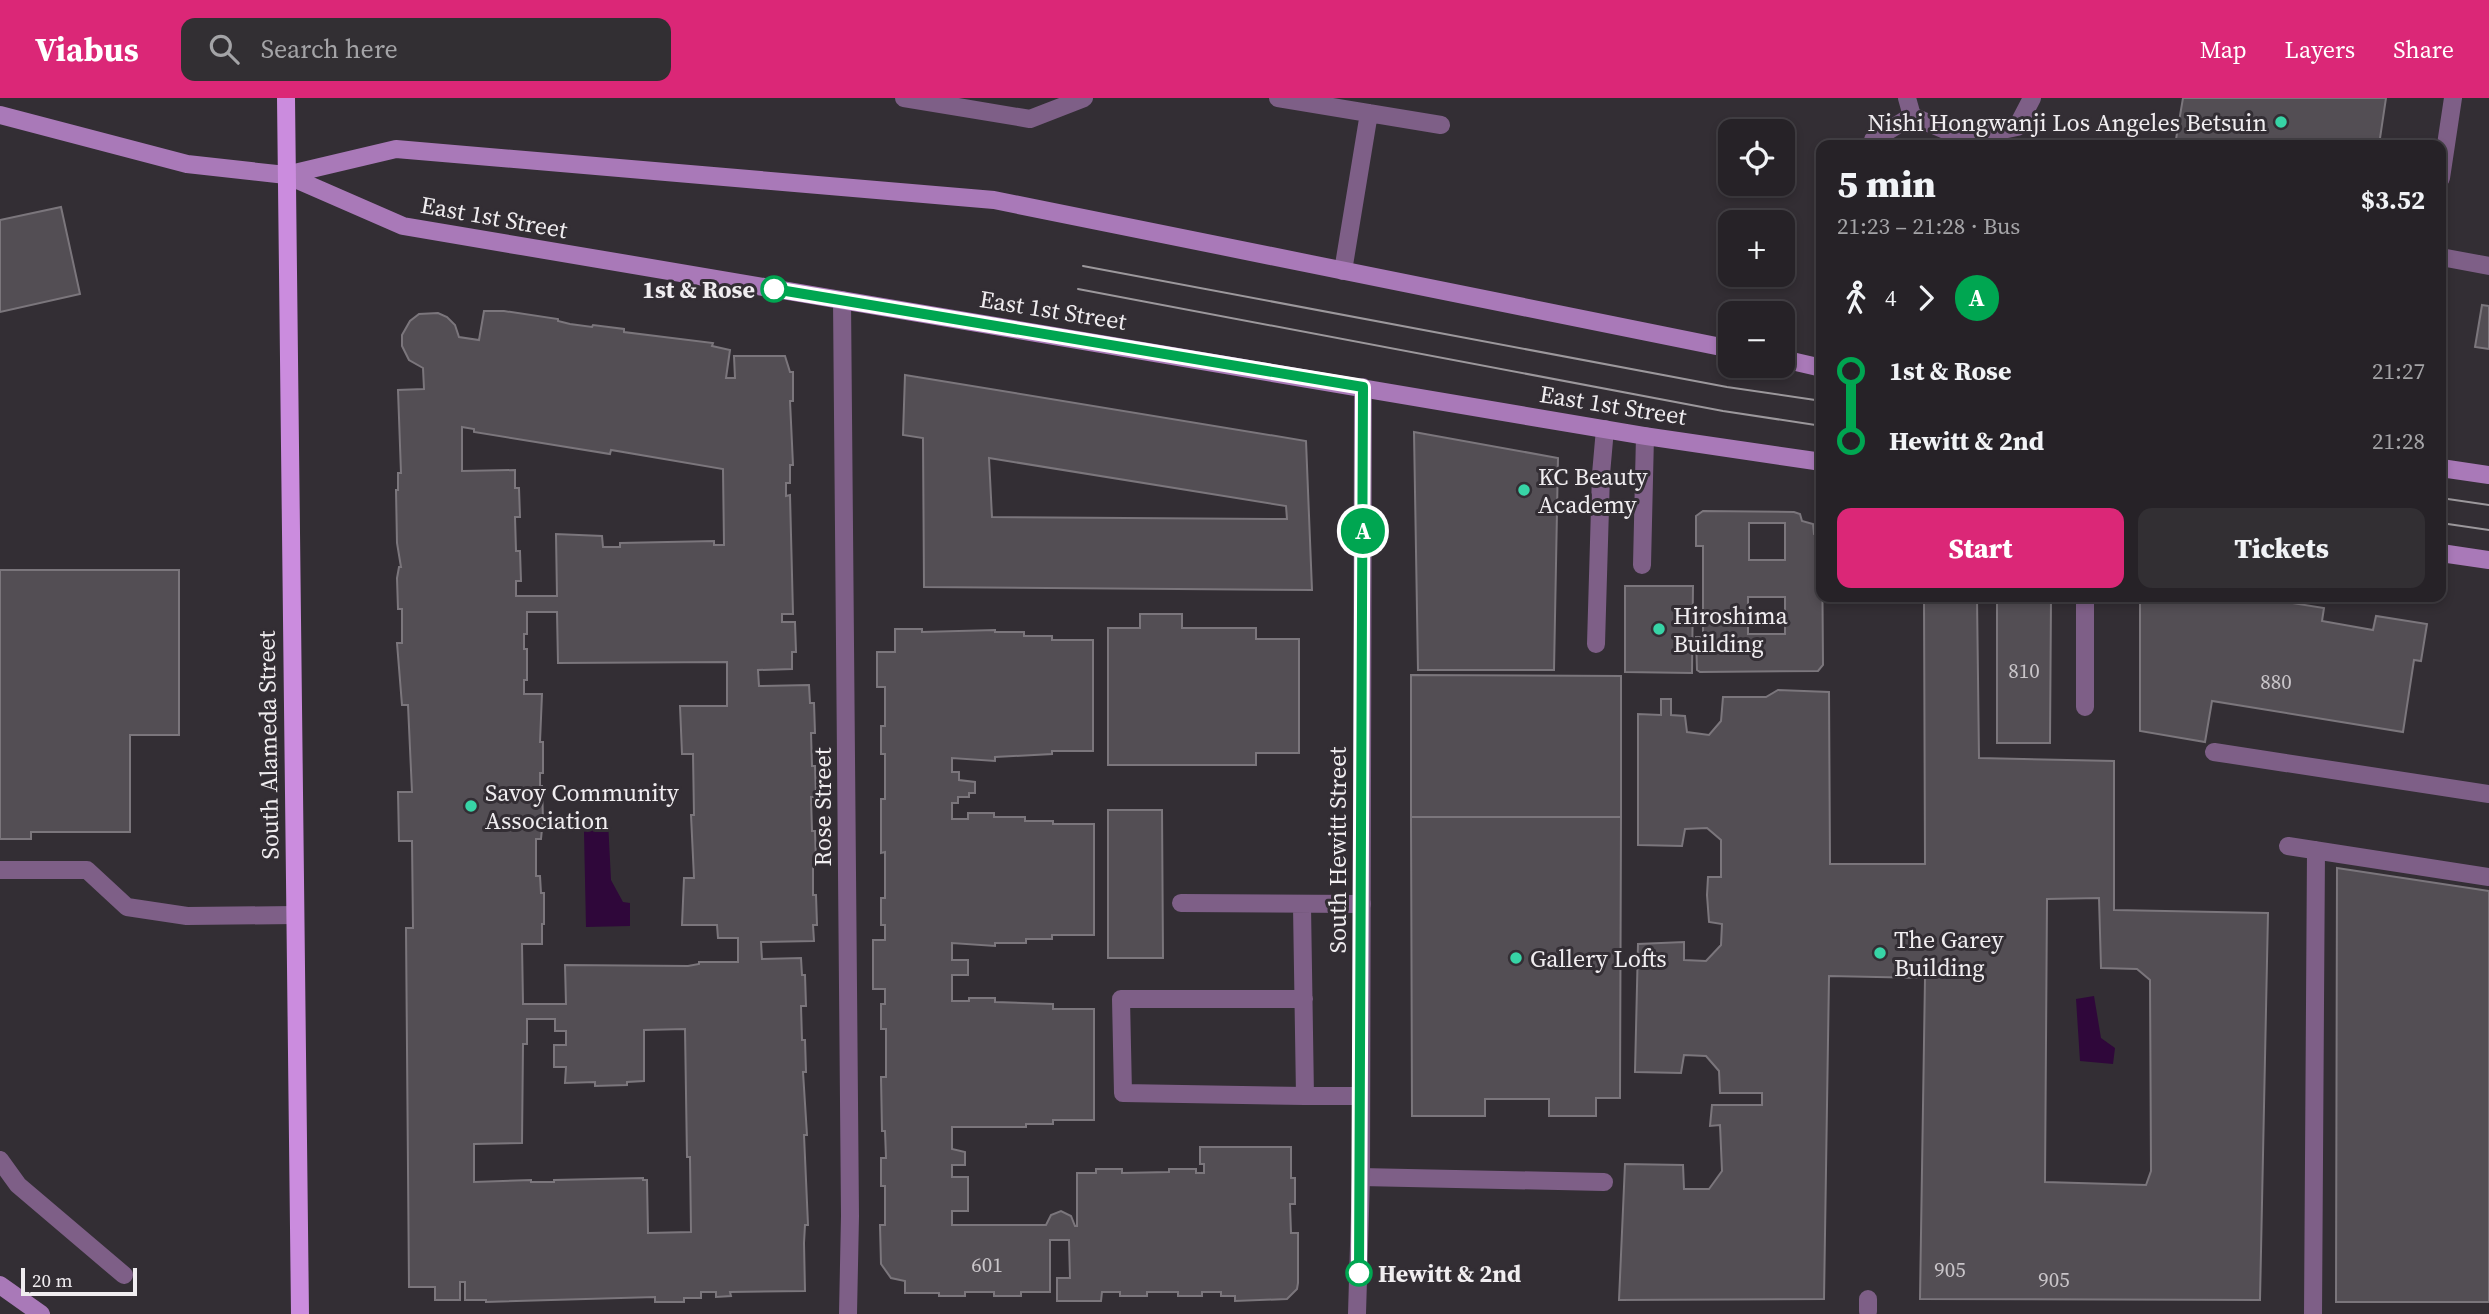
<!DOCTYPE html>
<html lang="en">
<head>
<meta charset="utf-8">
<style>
	:root { --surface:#262227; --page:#322f33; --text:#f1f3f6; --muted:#a4a4a7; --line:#423f44; --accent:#db2777 }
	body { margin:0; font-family:"Source Serif 4",serif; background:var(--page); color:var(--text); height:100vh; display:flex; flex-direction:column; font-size:26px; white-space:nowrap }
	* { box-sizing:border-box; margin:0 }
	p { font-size:23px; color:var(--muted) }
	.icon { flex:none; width:38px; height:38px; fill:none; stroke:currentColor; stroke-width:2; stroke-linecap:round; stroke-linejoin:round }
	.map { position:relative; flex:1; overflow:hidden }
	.details { position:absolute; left:1816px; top:42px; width:630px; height:462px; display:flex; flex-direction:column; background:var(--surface); border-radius:14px; box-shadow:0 4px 10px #0003,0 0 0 2px var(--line) }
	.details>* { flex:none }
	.badge { padding:0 14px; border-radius:23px; font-size:24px; line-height:46px }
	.tools { position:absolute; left:1718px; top:21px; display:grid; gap:14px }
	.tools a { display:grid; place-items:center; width:77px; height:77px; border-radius:14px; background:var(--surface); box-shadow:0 4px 10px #0003,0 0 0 2px var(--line); font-size:35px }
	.scale { position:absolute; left:21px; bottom:18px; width:116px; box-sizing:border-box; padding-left:7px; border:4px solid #f0edf0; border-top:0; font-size:19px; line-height:24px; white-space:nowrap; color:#f0edf0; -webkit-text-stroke:5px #332e34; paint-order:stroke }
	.map>.badge { position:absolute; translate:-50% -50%; box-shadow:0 0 0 4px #fff }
	.legs { display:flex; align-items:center; gap:10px; height:77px; padding:0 21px; font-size:23px }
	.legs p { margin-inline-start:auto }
	.summary { display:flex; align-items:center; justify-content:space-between; height:119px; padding:0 21px }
	h1 { font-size:38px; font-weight:800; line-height:52px }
	.button { display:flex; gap:14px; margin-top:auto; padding:14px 21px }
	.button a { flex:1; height:80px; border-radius:14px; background:var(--accent); color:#fff; font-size:28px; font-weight:800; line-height:80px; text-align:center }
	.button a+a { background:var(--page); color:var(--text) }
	ul { padding:0 21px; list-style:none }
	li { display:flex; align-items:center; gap:24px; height:70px; font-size:26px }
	li i { display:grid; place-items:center; width:10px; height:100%; margin:0 9px; background:currentColor }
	li i::after { content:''; width:18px; height:18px; margin:-9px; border:5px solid; border-radius:50%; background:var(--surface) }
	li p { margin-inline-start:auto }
	li:first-child i { background:linear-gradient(#0000 50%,currentColor 0) }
	li:last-child i { background:linear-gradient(currentColor 50%,#0000 0) }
	header { display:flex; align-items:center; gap:42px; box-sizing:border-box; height:98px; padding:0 35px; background:var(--accent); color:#fff }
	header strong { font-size:33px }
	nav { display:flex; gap:38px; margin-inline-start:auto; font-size:24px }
	.search { width:490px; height:63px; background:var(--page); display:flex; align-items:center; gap:18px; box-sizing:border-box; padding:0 24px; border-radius:14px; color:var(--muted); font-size:26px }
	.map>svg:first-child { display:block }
	.water { fill:#2f073a }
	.building { fill:#534e54; stroke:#7b767c; stroke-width:2; fill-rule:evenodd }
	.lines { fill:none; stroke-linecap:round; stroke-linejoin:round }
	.lane { stroke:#7e5f87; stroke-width:18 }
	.street { stroke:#7e5f87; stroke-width:18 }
	.secondary { stroke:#a979b8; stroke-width:18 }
	.primary { stroke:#cb8cde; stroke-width:18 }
	.tram { stroke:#9c989c; stroke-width:2 }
	.line-1-casing { stroke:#fff; stroke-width:16 }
	.line-1 { stroke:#00a651; stroke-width:10 }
	.poi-dot { fill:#37d4a6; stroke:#332e34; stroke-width:2.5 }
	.stop-1-dot { fill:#fff; stroke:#00a651; stroke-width:3.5 }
	.labels { text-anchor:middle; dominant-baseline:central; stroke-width:6; stroke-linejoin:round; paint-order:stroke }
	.number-label { font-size:21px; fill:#c9c5c9 }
	.poi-label { font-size:24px; fill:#f0edf0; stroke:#332e34; text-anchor:start }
	.street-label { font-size:24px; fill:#f0edf0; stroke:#332e34 }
	.stop-label { font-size:24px; font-weight:bold; fill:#f0edf0; stroke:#332e34; text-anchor:end }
</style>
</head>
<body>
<header>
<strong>Viabus</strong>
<div class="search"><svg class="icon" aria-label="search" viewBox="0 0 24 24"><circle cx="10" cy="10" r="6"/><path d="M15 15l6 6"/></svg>Search here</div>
<nav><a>Map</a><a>Layers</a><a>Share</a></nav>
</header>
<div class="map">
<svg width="2489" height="1216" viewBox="0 0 2489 1216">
	<rect width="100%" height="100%" fill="#332e34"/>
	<!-- water -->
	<path class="water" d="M596,723h12l3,59 12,22 7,1v23l-44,1 -2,-95z
		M2094,898l7,42 14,10 -2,16 -33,-3 -4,-62z"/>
	<!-- building -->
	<path class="building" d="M2183,0h203l-7,47h-204z
		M61,109l19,87 -80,18v-92z
		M2482,207l7,1v43l-14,-2z
		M484,213h20l54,8v2l12,3 22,3 1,-2 31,4v3l89,11 -1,3 18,4 -4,28h9l-1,-22h51l5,16h3v29h-3l3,64h-3v18h-4v13l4,-1 3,119h-11v8h13l1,30h-4v17l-34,1 1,16 50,-1 1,18h4l1,30h-4l1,33h3l1,31h-5l1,34h3l1,30h-3v34h3l1,30h-4l1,16 -53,1 1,17 39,-1 1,17h3l1,31h-5l1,34h3l1,32h-3l4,63h-3l4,90h-3l-1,18 1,48 -75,1 1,4 -15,1v-5h-15v6h-17v4h-29v-5l-169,5v-2h-21v-18h-5v18h-25v-13h-26l-3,-359h7l-1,-87h-13l-1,-49h14l-4,-87h-6l-5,-62h5v-34h-4l-1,-31 2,-11h2l-4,-24 -1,-53h2v-17h3l-3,-83 26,-1 -1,-21 -14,-8 -7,-14v-11l8,-14 9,-7 19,-1 9,4 8,8 4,12 20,3zM462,329l12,2v3l136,22 1,-4 112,19 1,76h-10v-4l-94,2v4h-17l-1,-11 -46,-2 1,62h-41v-15h5l-1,-30h-4l-1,-34h5l-1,-29h-4v-18l-53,1zM527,514h30l1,51 169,-1v44h-47l2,48h11l1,61h-3l3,63h-10l-2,47h35l1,13h20v24h-39v2l-11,2 -123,-1 1,39h-43l-1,-60h20v-20h2v-31h-3l-1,-17h-4v-37h5l2,-20 -1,-33h-2v-13h3v-31h-3l2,-48h-18v-14h3v-31h-3v-15h3zM527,921h28v12h11v14h-12v22h12l-1,16 30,-1v4l32,-1v-3l17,-1v-51l41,-1 2,128h3l1,75 -43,1 -1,-53h-4v-2l-89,2v2h-23v-2l-57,2v-38l48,-1 1,-99h4z
		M905,277l401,66 6,149 -388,-3 -1,-149 -20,-3zM989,360l297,48 1,13 -295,-2z
		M1414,334l144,26 -4,212h-136z
		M1703,413l91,1 6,2 2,7 11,3 1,10 8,3 1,128 -5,6 -118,1 -3,-2 -1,-33h7v-91h-7v-30zM1749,425h36v37h-36zM1748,499h37v37h-37z
		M0,472h179v165h-49v97h-99v7h-31z
		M1625,488h68l-1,87 -67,-1z
		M1924,499h53l2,161 135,3v149l154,3 -8,387 -340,-1 5,-321 -96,-2 -5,323 -205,1 6,-136 58,1 1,24h25l13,-18 -2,-46 -10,1 2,-21h50v-12h-42l-1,-22 -13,-15 -22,-1 -3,18 -46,-1 3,-128 46,-2v18l22,1 15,-16 1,-21 -13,-2 -2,-27 1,-18h13v-37l-14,-12 -22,1 -3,17 -44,-1v-131l23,1v-16h10v16l14,1 2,16 22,3 12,-14 2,-24h43l12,-7 51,2 1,172h95zM2099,800l2,70 36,1 13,11 1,191 -5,14 -101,-3 2,-283z
		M1997,499h54l-1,146h-53z
		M2140,499h114l70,11 -2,13 51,9 3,-14 51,8 -6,37 -7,-1 -11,72 -191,-31 -7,41 -65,-11z
		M1140,516h42v14h74v11h43v114h-43v12h-148v-137h32z
		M895,531h27v3l73,-2v2h29v4h28v4h41v111h-41v3l-57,3v4l-43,-3v14h7v8l16,2v11h-6v4h-11v6h-6v16h16v-6h26v4h31v4h28v3h41v111h-42v4h-26v4h-31v3l-43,-3v17h16v15h-16v26h17v-3h26v4l58,2v5h41v111h-41v4h-27v3h-74v22l13,3v13h-13v12h16v34h-16v14h94l5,-10 10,-4 10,5 4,10h2v-53h19v-4h26v4l47,-1v-3h27v4h8v-9h-4v-17h91v31h4v26h-5l1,29h7v50l-1,6 -10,10 -52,2v-5h-14v-4h-19v4h-24v-4h-31v4h-27v-4h-18l-1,9h-44v-23h13l-1,-38h-19v52h-29v4h-27v-4h-29v4h-26v-3h-34v-12l-14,-3 -10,-14 -1,-39h5v-39h-4v-28h5l-1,-27h-3l-1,-54h5v-48h-5v-25h4v-15h-12v-49h12v-15h-4v-27h4v-46l-4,1v-54h4v-45h-4v-28h4v-39h-8v-35h18z
		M1411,577l210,1v141h-210z
		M1108,712h54l1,148h-55z
		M1411,719h210l-1,281h-24v18h-47v-17h-64v17h-73z
		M2337,770l152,23v411h-153z"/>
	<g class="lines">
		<!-- lane -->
		<path class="lane" d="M904,0l126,21 54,-21
			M1278,0l163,27
			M1907,0l5,18
			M1912,18l52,22 53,-11 15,-29
			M1872,47l1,-5 39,-24
			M2441,80l12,-80
			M2441,159l48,9
			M1343,173l26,-158
			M1642,467l3,-129
			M2085,499v110
			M1596,546l5,-170 4,-45
			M2214,654l275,42
			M2288,748l201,31
			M0,772h87l40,37 60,9 108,-1
			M1181,805l181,1
			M1302,808l3,190 -182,-3 -2,-94h183
			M1305,998h56
			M0,1062l18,25 106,90
			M1361,1079l243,5
			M2313,1216l3,-464"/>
		<!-- street -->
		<path class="street" d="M842,202l8,916 -2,98
			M1868,1213v-12
			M1357,1216l4,-137 2,-790"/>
		<!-- secondary -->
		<path class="secondary" d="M0,17l187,49 99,11 117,51 1242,210 177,26
			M286,77l110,-26 598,51 737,149
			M1783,261l39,9
			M2441,370l48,7
			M2441,455l48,7
			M0,1187l41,29"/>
		<!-- primary -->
		<path class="primary" d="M286,0l14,1216"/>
		<!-- tram -->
		<path class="tram" d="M1083,168l644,121 95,14
			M1078,191l645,122 99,15
			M2441,400l48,7
			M2441,425l48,7"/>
	</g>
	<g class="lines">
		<!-- line-1 casing -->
		<g class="line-1-casing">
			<path id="line-1" d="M774,191l589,98 -4,886"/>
		</g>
		<!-- line-1 -->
		<use href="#line-1" class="line-1"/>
	</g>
	<!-- markers -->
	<g class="poi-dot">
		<circle cx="2281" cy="24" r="7"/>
		<circle cx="1524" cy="392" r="7"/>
		<circle cx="1659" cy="531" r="7"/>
		<circle cx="471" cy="708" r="7"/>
		<circle cx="1880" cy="855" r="7"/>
		<circle cx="1516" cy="860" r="7"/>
	</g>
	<g class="stop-1-dot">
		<circle cx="774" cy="191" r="12"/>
		<circle cx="1359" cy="1175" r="12"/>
	</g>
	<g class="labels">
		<!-- number labels -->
		<g class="number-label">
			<text x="2024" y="572">810</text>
			<text x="2276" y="583">880</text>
			<text x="987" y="1166">601</text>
			<text x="1950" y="1171">905</text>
			<text x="2054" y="1181">905</text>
		</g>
		<!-- poi labels -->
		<g class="poi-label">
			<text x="2267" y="24" text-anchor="end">Nishi Hongwanji Los Angeles Betsuin</text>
			<text x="1538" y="378">KC Beauty<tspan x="1538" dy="28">Academy</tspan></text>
			<text x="1673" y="517">Hiroshima<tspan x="1673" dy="28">Building</tspan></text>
			<text x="485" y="694">Savoy Community<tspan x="485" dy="28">Association</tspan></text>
			<text x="1894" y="841">The Garey<tspan x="1894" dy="28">Building</tspan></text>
			<text x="1530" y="860">Gallery Lofts</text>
		</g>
		<!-- street labels -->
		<g class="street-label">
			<text transform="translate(494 119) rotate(10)">East 1st Street</text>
			<text transform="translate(1053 212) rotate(9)">East 1st Street</text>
			<text transform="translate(1613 307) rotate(9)">East 1st Street</text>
			<text transform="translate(268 647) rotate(-91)">South Alameda Street</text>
			<text transform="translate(822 709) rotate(-90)">Rose Street</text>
			<text transform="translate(1337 752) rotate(-90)">South Hewitt Street</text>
		</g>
		<!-- stop labels -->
		<g class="stop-label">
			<text x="755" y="191">1st &amp; Rose</text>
			<text x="1378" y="1175" text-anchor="start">Hewitt &amp; 2nd</text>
		</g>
	</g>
</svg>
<div class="tools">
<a><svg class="icon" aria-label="locate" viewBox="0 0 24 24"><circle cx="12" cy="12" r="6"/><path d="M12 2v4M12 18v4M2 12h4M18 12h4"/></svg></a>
<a>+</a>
<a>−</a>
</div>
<div class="scale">20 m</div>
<b class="badge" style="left:1363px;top:433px;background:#00a651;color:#fff">A</b>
<section class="details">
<div class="summary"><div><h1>5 min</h1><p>21:23 – 21:28 · Bus</p></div><b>$3.52</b></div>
<div class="legs"><svg class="icon" aria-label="walk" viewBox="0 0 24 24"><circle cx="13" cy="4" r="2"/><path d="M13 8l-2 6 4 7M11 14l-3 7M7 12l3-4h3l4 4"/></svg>4<svg class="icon" aria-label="forward" viewBox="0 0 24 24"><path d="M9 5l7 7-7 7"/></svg><b class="badge" style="background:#00a651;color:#fff">A</b></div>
<ul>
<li><i style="color:#00a651"></i><b>1st &amp; Rose</b><p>21:27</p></li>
<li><i style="color:#00a651"></i><b>Hewitt &amp; 2nd</b><p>21:28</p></li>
</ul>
<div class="button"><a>Start</a><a>Tickets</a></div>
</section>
</div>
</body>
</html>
